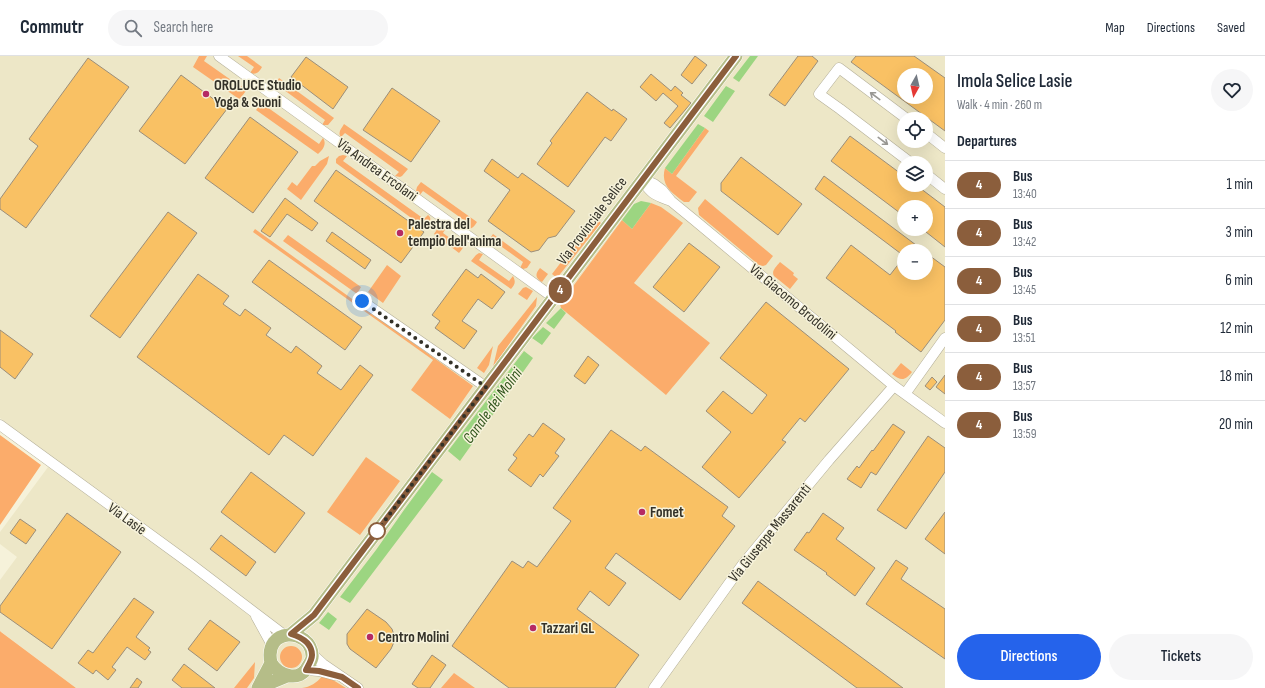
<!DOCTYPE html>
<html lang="en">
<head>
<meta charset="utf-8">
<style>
	:root { --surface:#fff; --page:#f6f6f7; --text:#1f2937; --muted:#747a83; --line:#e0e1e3; --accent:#2563eb }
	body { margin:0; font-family:"Sofia Sans Condensed",sans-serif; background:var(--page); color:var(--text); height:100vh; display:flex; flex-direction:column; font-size:15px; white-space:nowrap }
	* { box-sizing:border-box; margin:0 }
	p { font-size:13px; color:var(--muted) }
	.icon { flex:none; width:22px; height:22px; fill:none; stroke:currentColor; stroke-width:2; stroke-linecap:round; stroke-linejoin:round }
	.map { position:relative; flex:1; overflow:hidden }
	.drawer { display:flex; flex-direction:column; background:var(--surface); width:320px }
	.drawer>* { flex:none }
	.badge { padding:0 8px; border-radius:13px; font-size:14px; line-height:26px }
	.needle { width:26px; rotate:188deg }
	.fabs { position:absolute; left:897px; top:12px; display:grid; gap:8px }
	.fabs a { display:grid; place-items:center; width:36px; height:36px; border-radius:50%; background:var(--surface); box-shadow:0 4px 16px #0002; font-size:20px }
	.you { position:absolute; width:20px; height:20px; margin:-10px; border:3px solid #fff; border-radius:50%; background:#1a73e8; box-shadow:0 0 0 6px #1a73e833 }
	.map>.badge { position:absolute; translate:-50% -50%; box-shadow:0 0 0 2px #fff }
	h2 { padding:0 12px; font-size:15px; line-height:36px }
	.round { display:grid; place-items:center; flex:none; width:42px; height:42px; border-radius:21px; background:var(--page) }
	.headline { display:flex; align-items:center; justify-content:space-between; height:68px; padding:0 12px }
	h1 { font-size:19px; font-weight:600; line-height:30px }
	.primary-button { display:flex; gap:8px; margin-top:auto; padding:8px 12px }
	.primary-button a { flex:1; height:46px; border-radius:24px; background:var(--accent); color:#fff; font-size:16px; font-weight:600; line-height:46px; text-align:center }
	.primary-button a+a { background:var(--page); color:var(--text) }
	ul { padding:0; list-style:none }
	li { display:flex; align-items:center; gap:12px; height:48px; padding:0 12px; border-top:1px solid var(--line) }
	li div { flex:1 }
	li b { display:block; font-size:15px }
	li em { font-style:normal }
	li .badge { min-width:44px; font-weight:700; text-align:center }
	header { display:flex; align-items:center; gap:24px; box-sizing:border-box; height:56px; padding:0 20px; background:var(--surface); border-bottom:1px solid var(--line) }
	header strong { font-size:19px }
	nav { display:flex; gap:22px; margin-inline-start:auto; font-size:14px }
	.search { width:280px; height:36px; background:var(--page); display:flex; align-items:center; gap:10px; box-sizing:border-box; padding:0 14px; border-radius:22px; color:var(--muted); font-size:15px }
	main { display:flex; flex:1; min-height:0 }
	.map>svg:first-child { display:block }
	.built { fill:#ede7c7; fill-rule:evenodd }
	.green { fill:#fbac6b }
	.water { fill:#9cd581 }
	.building { fill:#f9c164; stroke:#9b8e7a; fill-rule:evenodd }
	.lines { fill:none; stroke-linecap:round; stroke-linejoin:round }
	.minor-casing { stroke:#b4af99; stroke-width:11 }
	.major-casing { stroke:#fff; stroke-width:14 }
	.minor { stroke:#fff; stroke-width:10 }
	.major { stroke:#b5bd88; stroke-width:13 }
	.oneway { stroke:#999894 }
	.line-casing { stroke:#fff; stroke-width:9 }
	.line { stroke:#8b5e3c; stroke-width:6 }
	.walk { stroke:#333128; stroke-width:4; stroke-dasharray:0 7.2 }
	.poi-dot { fill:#b62a63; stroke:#f6f2da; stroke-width:1.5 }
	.stop-dot { fill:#fff; stroke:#8b5e3c; stroke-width:2 }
	.labels { text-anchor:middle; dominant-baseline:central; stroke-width:3; stroke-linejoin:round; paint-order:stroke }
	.poi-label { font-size:15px; font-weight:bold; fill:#333128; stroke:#f6f2da; text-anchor:start }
	.street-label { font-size:15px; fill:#333128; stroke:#f6f2da }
	.water-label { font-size:16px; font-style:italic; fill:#30551c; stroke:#f6f2da }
</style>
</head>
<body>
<header>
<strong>Commutr</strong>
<div class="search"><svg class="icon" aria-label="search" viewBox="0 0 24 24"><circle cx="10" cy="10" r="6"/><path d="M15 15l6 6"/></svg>Search here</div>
<nav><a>Map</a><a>Directions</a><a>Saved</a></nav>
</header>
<main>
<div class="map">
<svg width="945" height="632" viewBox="0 0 945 632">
	<rect width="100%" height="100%" fill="#f6f2da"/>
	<!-- built -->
	<path class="built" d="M0,0h945v632h-869l-76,-57v-51l17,-23 -17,-13v-12l54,-73 -54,-41zM904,19h22v22h-22zM904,63h22v22h-22zM904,107h22v22h-22zM904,151h22v22h-22zM904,195h22v22h-22z"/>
	<!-- green -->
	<path class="green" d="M199,0h8l-3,5 37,26 4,-6c4,8 0,12 -6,18l-46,-32z
		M238,0h9l15,11c-3,5 -5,8 -12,6l4,-6z
		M279,22l55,40 -6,7h-6l3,-5 -45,-33 -4,5 -2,-5z
		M265,43l6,2 -4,6 52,37 4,-6c4,6 0,12 -5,16l-62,-44z
		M344,68l64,45 -6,7 -2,1 -5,-1 4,-4 -54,-39 -4,4c-4,-5 1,-9 3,-13z
		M705,72l4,3 -33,45 21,16 -8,10h-5c-12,-9 -24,-17 -19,-34l7,6z
		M343,99l4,1 -4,5 81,58 4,-4c5,4 1,8 -3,13l-89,-65v-4l3,-3z
		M329,100l-2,8 -26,36 -14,-11 5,-7 5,4 15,-20h3l5,-5z
		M421,126l56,40c-3,5 -6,8 -12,7l3,-6 -45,-32 -4,5 -3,-5 1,-4z
		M705,143l68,57 -7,9 -3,1 -4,-1 -60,-50 -1,-7z
		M651,147l10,4 22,16 -49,60 76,60 -44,52 -105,-87 -1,-4 62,-84 10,9z
		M595,162l6,5 -44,55 -5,-4z
		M443,171l3,1 -3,5 15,11 4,-4c4,5 1,8 -3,13l-25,-19 4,-6z
		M255,173l218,157 -23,33 -39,-29 22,-30 -180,-128z
		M493,178l38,28 -4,6 -4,1 -3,-1 3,-6 -28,-20 -4,5 -2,-2 -1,-4z
		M288,179l73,52 -4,7 -74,-53z
		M479,197l4,1 -4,6 30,21 4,-5c3,6 2,8 -2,13l-40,-28 5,-6z
		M780,206l14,11 -1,2 5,4 -8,10 -16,-13c-3,-5 2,-9 6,-14z
		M387,209l14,11 -18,27 -15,-11z
		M540,212l8,6 -6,8c-7,-4 -7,-8 -2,-14z
		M526,231l7,4 -6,9 -9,-6 5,-6z
		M537,241l-1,9 -43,61 5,-21z
		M493,290l-4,19 -5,8 -7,-5z
		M901,307l11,9c-7,9 -11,9 -20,2z
		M0,379l41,30 -41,60z
		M366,401l34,24 -40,54 -33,-23z
		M0,575l1,1 75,56h-76z
		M280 601a11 11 0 1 1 22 0a11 11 0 1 1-22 0Z
		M255,606l-1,16 -7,10h-13z
		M454,617l21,15h-34z
		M322,620l11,4 13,8h-44c8,-1 15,-5 20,-12z"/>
	<!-- water -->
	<path class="water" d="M750,0h8l-19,26 -6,-4z
		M726,30l9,5 -22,31 -9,-6z
		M698,68l7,4 -33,46 -7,-6z
		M641,145l10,2 -19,26 -10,-9 12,-16z
		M561,252l5,5 -12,16 -8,-6z
		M543,271l8,6 -9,12 -10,-7z
		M524,295l9,7 -73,103 -12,-10z
		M432,416l11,8 -93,123 -10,-6 36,-47 28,-40z
		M328,556l9,7 -8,11 -10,-7z"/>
	<!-- building -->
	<path class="building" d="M695,0l12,9 -15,19 -11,-9z
		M798,0h14l6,5 -33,45 -16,-11z
		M856,0h58l31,22v53l-94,-69zM904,19h22v22h-22z
		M306,1l42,30 -15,22 -42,-32z
		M88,2l41,29 -103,141 -26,-19v-10l38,-53 -9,-7z
		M651,18l20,17 4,-5 8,7 -2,2 10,8 -21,25 -6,-5 14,-17 -15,-13 -7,8 -16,-14z
		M181,19l46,34 -42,55 -46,-33z
		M392,32l48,33 -29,41 -48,-32z
		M587,36l25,19 1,-2 14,10 -16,22 -6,-4 -37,50 -31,-23 15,-21 -2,-2z
		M250,61l48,35 -45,61 -48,-35z
		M850,80l54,40v9h12l29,22v40l-19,-15v-25h-22v9l-73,-55z
		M741,101l61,47 -24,31 -57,-44v-8z
		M492,103l26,19 4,-5 53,38 -19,25 -8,2 -9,12 -8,2 -43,-31 22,-31 -26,-19z
		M336,114l88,62 -23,31 -87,-62z
		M824,120l100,75h-20v5l-89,-67z
		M285,142l33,25 -6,8 -25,-17 -17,23 -9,-6z
		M168,156l29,21 -77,105 -30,-22z
		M332,176l39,28 -6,9 -39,-28z
		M689,187l31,24 -36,45 -31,-25z
		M851,189l39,30 14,-18v16h22v-20l19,14v53l-24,32 -26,-20 1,-1 -70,-53z
		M269,204l93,67 -17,23 -93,-68z
		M466,213l12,9 3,-4 24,18 -13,17 -14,-10 -16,22 15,10 -13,18 -29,-21 5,-7 -8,-6z
		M198,218l31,22 -6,8 17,12 5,-7 26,19 -5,7 25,18 5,-7 26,20 -5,7 24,17 19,-25 13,10 -60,81 -29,-21 -15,20 -132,-98z
		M766,246l83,67 -44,53 -5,-4 -18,22 4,2 -47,56 -37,-31 29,-35 -25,-21 17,-20 29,23 15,-19 -47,-37z
		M0,274l33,24 -18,25 -15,-12z
		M588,300l11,9 -14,19 -11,-8z
		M945,319v19l-9,-7z
		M932,321l5,5 -7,8 -5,-4z
		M543,367l22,16 -10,14 4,3 -16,21 -3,-3 -9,13 -23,-17 9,-12 -4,-3 16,-21 4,3z
		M893,368l12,8 -29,43 -5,-3 -10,16 -14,-9 10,-13 2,2 13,-18 1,1z
		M611,374l30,21 4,-5 83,61 -6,9 13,10 -55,74 -64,-47 -11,15 21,15 -17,23 -19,-15 -13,18 62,46 -24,33h-106l-57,-42 60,-85 11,7 5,-7 9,6 34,-46 -18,-13z
		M928,380l17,12v24l-39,57 -29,-19z
		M251,416l54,41 -30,40 -54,-41z
		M945,456v42l-20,-15z
		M67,457l54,39 -69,97 -52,-37v-6z
		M823,457l21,15 -8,11 39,29 -20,28 -29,-22 1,-1 -33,-23 13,-18 2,1z
		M20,463l16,11 -10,14 -16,-11z
		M221,479l35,27 -10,14 -36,-27z
		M896,504l12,8 -7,11 44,30v50l-79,-55z
		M758,525l145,107h-46l-115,-85z
		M134,542l20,14 -18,25 14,11 -2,2 3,2 -6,8 -18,-13 -15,20 4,3 -8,10 -12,-10 -3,4 -15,-11 10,-13 5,3z
		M367,553l19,13 6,7 2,6v7l-3,7 -15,19 -26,-19 -3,-5v-10z
		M210,564l30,22 -23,29 -29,-22z
		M432,599l14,10 -16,23h-12l-6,-4z
		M184,608l31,24h-33l-10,-8z
		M137,622l5,4 -4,6h-8z"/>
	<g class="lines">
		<!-- minor casing -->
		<g class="minor-casing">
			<path id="minor" d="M219,0l335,242
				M907,63l-68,-51 -20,26 21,15 71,54
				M926,77l19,15
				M926,118l19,15
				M643,123l11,5 8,6 9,11 22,18 201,167 51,37
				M642,124c10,15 13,15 29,21
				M362,245l124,86
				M905,338l40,-56
				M0,369l192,140 92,70
				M256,560l16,29
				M312,598l11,10 35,24
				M306,614l13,1 15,4
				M654,632l89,-124 86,-104 65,-74"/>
		</g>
		<!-- major casing -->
		<g class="major-casing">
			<path id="major" d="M291,578l23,-19 422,-559
				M258,632l13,-25c-8,-37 40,-35 41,-8 1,3 -2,8 -4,11 -8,17 -29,10 -37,-3
				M263,632l7,-5 17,-7"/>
		</g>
		<!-- minor -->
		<use href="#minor" class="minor"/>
		<!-- major -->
		<use href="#major" class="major"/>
	</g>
	<!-- one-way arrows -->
	<defs><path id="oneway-shaft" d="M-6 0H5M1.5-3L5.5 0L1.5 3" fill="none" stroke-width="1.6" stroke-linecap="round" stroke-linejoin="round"/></defs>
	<g class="oneway">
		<use href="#oneway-shaft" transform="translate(875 40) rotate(-143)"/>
		<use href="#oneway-shaft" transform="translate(883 85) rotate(37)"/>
	</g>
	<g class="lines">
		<!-- line casing -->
		<g class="line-casing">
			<path id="line" d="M358,632l-16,-11 -23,-6 -13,-1c2,-4 6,-10 6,-15 0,-12 -11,-18 -21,-21l23,-19 422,-559"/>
		</g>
		<!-- line -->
		<use href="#line" class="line"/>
		<!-- walk -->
		<path class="walk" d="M362,245l124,86 -109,144"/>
	</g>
	<!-- markers -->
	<g class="poi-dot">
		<circle cx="206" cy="38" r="4"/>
		<circle cx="400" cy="177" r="4"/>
		<circle cx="642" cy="456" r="4"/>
		<circle cx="533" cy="572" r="4"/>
		<circle cx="370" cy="581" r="4"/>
	</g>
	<circle class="stop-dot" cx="377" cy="475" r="8"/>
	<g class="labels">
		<!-- poi labels -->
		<g class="poi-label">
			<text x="214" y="29">OROLUCE Studio<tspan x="214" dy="17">Yoga &amp; Suoni</tspan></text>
			<text x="408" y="168">Palestra del<tspan x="408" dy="17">tempio dell'anima</tspan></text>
			<text x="650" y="456">Fomet</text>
			<text x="541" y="572">Tazzari GL</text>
			<text x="378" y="581">Centro Molini</text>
		</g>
		<!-- street labels -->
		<g class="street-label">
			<text transform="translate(377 114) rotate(36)">Via Andrea Ercolani</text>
			<text transform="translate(592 165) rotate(-53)">Via Provinciale Selice</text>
			<text transform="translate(793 246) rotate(40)">Via Giacomo Brodolini</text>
			<text transform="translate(127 463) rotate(36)">Via Lasie</text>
			<text transform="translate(770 477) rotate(-51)">Via Giuseppe Massarenti</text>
		</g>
		<!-- water labels -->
		<g class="water-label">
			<text transform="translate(493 350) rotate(-54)">Canale dei Molini</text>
		</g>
	</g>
</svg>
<div class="fabs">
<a><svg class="needle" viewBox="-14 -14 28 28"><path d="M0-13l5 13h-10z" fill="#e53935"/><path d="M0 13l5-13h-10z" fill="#747a83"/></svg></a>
<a><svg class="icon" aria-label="locate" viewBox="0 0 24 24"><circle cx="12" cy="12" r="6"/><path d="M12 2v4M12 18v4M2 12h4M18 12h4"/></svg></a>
<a><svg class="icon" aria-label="layers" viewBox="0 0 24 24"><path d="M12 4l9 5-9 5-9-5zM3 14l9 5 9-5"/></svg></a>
<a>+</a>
<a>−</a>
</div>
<div class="you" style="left:362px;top:245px"></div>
<b class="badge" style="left:560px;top:234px;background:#8b5e3c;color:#fff">4</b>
</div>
<section class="drawer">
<div class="headline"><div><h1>Imola Selice Lasie</h1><p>Walk · 4 min · 260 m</p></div><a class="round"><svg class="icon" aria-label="heart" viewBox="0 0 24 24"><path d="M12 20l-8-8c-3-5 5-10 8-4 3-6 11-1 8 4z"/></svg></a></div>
<h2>Departures</h2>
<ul>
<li><span class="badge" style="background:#8b5e3c;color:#fff">4</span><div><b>Bus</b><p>13:40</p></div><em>1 min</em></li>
<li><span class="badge" style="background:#8b5e3c;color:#fff">4</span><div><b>Bus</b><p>13:42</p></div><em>3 min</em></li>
<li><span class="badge" style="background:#8b5e3c;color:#fff">4</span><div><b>Bus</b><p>13:45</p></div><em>6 min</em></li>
<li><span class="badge" style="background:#8b5e3c;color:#fff">4</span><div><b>Bus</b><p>13:51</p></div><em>12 min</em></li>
<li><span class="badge" style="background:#8b5e3c;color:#fff">4</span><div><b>Bus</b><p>13:57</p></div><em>18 min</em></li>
<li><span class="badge" style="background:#8b5e3c;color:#fff">4</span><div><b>Bus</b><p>13:59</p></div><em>20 min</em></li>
</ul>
<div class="primary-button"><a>Directions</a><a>Tickets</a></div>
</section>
</main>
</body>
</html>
